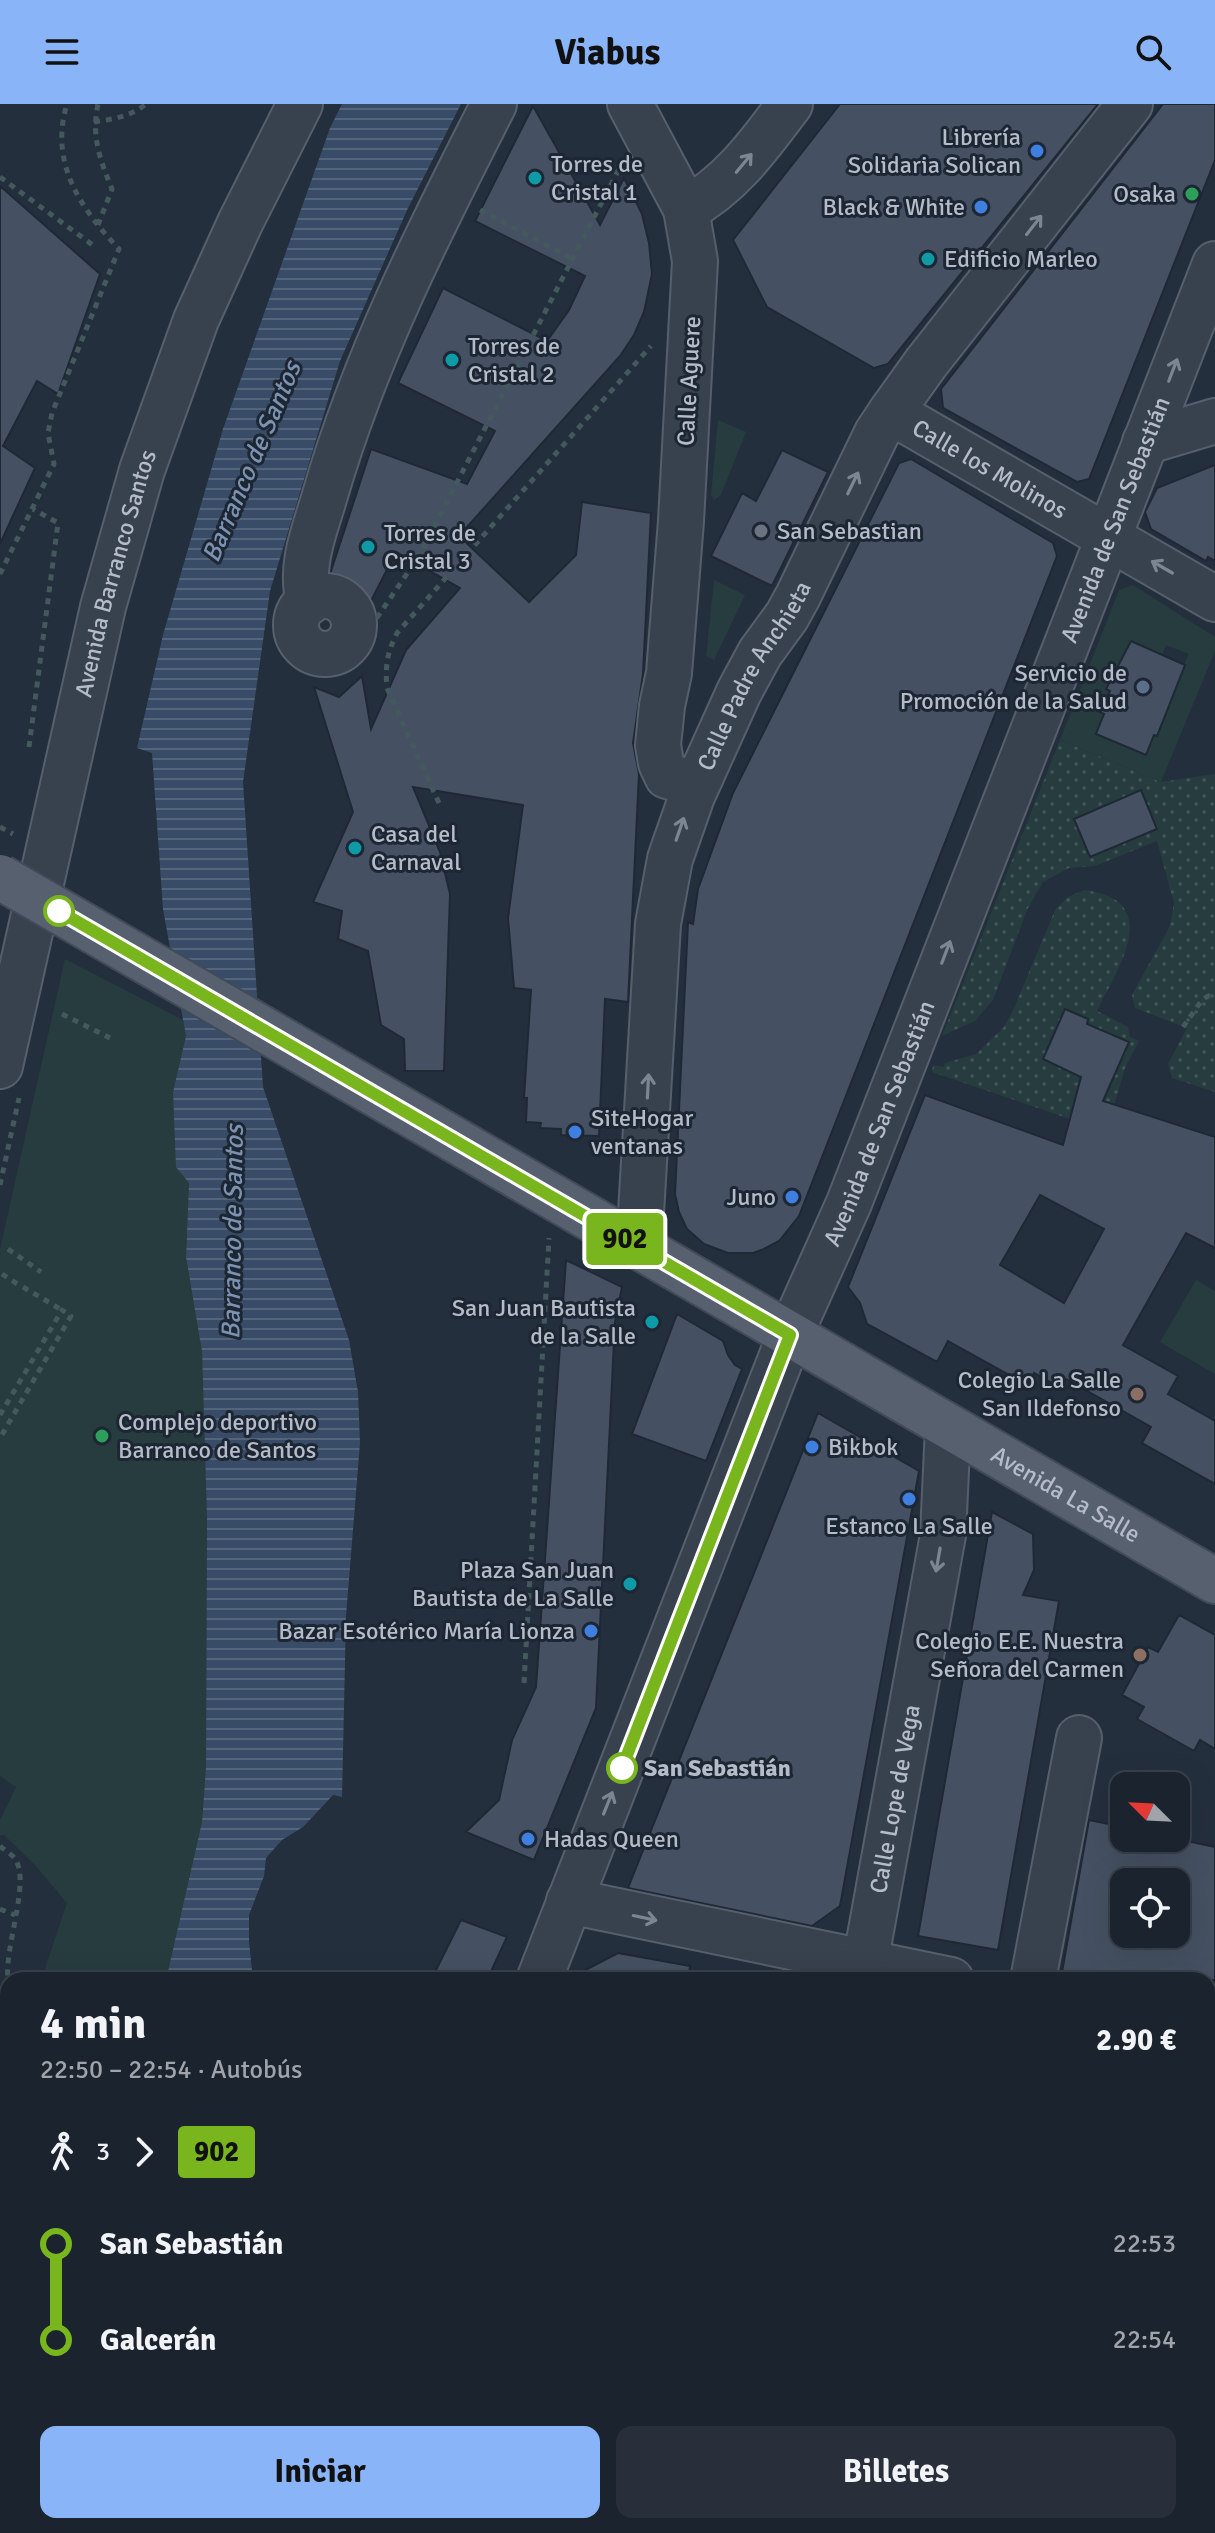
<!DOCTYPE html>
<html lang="es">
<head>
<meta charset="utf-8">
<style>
	:root { --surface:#1b232e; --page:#282f3a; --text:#f1f3f6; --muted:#a0a4aa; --line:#39404a; --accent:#8ab4f8 }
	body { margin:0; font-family:Signika,sans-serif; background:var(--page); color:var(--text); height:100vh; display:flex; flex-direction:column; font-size:30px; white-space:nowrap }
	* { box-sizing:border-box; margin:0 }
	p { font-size:26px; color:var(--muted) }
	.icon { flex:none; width:44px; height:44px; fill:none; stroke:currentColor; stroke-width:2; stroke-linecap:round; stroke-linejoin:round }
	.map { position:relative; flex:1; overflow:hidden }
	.details { position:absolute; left:0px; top:1868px; width:1216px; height:562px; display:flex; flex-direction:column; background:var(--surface); border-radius:24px 24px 0 0; box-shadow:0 8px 32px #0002,0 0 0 2px var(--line) }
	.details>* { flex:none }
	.badge { padding:0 16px; border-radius:6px; font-size:28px; line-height:52px }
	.needle { width:52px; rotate:294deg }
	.controls { position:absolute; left:1110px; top:1668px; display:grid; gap:16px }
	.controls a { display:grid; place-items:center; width:80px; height:80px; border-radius:16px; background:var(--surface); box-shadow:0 8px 32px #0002,0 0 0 2px var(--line); font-size:40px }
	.map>.badge { position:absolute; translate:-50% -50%; box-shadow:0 0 0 4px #fff }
	.legs { display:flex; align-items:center; gap:12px; height:88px; padding:0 40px; font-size:26px }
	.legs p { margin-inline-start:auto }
	.headline { display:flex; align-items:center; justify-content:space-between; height:136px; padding:0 40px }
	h1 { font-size:44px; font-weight:700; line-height:60px }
	.action { display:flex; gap:16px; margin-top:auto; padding:16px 40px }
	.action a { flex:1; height:92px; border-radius:16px; background:var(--accent); color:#111; font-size:32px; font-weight:700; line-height:92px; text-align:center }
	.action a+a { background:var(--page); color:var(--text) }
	ul { padding:0 40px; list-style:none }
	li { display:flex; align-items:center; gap:28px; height:96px; font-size:30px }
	li i { display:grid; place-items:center; width:12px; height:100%; margin:0 10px; background:currentColor }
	li i::after { content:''; width:20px; height:20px; margin:-10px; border:6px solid; border-radius:50%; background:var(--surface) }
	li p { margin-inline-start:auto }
	li:first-child i { background:linear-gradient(#0000 50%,currentColor 0) }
	li:last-child i { background:linear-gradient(currentColor 50%,#0000 0) }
	header { display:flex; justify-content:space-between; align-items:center; height:104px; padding:0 40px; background:var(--accent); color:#111; font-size:36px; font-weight:700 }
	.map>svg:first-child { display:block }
	.park { fill:url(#park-dots) }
	.garden { fill:#263c3f; fill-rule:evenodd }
	.water { fill:url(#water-rules) }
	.building { fill:#455162; stroke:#1f2835; stroke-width:2; fill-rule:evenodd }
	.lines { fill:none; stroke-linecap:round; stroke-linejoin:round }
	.minor-casing { stroke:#565f6c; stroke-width:48 }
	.major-casing { stroke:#414a57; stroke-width:48 }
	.path { stroke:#44595c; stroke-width:5; stroke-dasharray:6 6; stroke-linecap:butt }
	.minor { stroke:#38414e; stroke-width:44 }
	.major { stroke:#56606e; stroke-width:44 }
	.major-bridge-casing { stroke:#414a57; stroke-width:48; stroke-linecap:butt }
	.major-bridge { stroke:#56606e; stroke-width:44 }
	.oneway { stroke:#7c8592 }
	.line-1-casing { stroke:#fff; stroke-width:18 }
	.line-1 { stroke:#79b51d; stroke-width:12 }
	.shop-dot { fill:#3f7fe0; stroke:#1d2633; stroke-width:3 }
	.culture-dot { fill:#0f9aa8; stroke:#1d2633; stroke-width:3 }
	.leisure-dot { fill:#2e9e5b; stroke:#1d2633; stroke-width:3 }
	.worship-dot { fill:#6b7280; stroke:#1d2633; stroke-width:3 }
	.service-dot { fill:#5c6f8a; stroke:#1d2633; stroke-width:3 }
	.stop-1-dot { fill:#fff; stroke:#79b51d; stroke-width:4 }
	.education-dot { fill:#8d6e63; stroke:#1d2633; stroke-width:3 }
	.labels { text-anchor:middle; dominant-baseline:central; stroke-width:6; stroke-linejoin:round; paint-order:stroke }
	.poi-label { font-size:24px; fill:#b4bcc9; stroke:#1d2633; text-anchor:end }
	.street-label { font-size:24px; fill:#b4bcc9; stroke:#1d2633 }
	.stop-label { font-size:24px; font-weight:bold; fill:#b4bcc9; stroke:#1d2633; text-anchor:start }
	.water-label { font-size:26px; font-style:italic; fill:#7c92b1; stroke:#1d2633 }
</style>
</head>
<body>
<header><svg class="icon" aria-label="menu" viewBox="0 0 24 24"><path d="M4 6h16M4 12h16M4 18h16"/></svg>Viabus<svg class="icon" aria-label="search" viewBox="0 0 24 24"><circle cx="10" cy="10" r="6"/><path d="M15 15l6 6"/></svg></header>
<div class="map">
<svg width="1215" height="2429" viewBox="0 0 1215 2429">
	<defs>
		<pattern id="park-dots" width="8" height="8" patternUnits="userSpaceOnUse" patternTransform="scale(2)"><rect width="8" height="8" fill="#263c3f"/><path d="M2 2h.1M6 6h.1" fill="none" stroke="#435659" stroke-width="1.8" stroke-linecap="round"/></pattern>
		<pattern id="water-rules" width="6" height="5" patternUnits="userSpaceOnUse" patternTransform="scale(2)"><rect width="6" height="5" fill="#394c67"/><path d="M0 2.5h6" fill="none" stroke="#53647b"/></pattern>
	</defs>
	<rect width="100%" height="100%" fill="#242f3e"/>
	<!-- park -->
	<path class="park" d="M1060,636l101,42 54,-8v318l-43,-14 -4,-14 19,-36 -52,-20 -3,-13 38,-69 4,-23 -17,-62 -62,25 -26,2 -26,14 -16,28 -34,90 -18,21 -33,15z
		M1084,786c81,10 34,78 13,121l31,16 2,10 9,4 -14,27 -11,37 -37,-11 -7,25 -138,-47 1,-7 11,2 1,-4 31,-9 28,-27 11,-21 40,-96 13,-13z"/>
	<!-- garden -->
	<path class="garden" d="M718,316l28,12 -25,63 -7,5 -3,-5z
		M714,476l31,15 -31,65 -8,-4z
		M1133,481l82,52v14l-54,131 -101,-42 59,-150zM1131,537l31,14 4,-10 23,9 -25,54 4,2 -11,26 -3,-1 -8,20 -50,-21 8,-20 -3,-2 9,-21 -4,-2z
		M65,855l118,61 3,16 -13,56 16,91 -3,74 16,95 5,167 -1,248 -4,55 -36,158h-125l26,-77 -32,-38 -31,-30h-4v-15l16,-33 -16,-11v-527z
		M1196,1176l19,11v83l-55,-32z"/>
	<!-- water -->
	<path class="water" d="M342,0h119l-53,104 -68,153 -70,230 -27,191 20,305 86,253 9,52 2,51 -14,173 -4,181 -9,-2 -30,32 -21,13 -16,18 -2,18 -15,39v26l4,39h-87l36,-158 4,-55 1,-248 -5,-167 -16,-95 3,-74 -13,-16 -3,-75 13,-56 -23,-127 -11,-156 -15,-5 26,-113 60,-206 107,-301z
		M8,2119v120l-8,8v-122z"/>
	<!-- building -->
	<path class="building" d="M840,0h258l-210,260 -14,4 -107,-61 -34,-67z
		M1163,0h52v56l-126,319 -12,3 -134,-74 -2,-19z
		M533,2l67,119 24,-47 18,36 7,29 3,31 -8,38 -10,23 -14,21 -161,180 70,66 47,-47 6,-53 69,11 -8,161 -10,69 6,31 -11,228 -23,-3 -6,137 -38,-1v-6l-21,-1 1,-5 -15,-1 1,-24h-3l7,-108 -17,-2 -6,-70 15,-113 -110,-18 27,65 10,42 -6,177h-39l-1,-32 -23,-14 -13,-74 -30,-12 4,-28 -29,-9 40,-90 -39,-125 25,10 23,-21 9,53 35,-79 54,-62 -64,-36 -26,51 -39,-20v-12l40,-122 96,35 28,-53 -97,-48 45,-95 104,53 22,-31 16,-34 -110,-55z
		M0,82l100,88 -42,120 -21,-13 -34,65 32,22 -35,76z
		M782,346l46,22 -56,114 -61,-30 31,-63 14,8z
		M911,355l142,84 4,13 -258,660 -20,25 -15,8 -11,4h-25l-24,-9 -17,-15 -8,-17 -4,-18 13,-272 5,2 5,-35 35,-96 166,-330z
		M1215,361v96l-7,-4 -2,4 -55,-32 -6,-17 12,-24z
		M1131,537l54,24 -28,71 -3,-1 -8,20 -50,-21 8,-20 -4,-2 10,-21 -4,-2z
		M1141,686l16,39 -67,28 -16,-38z
		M1065,905l23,10 -1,5 42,18 -26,59 112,36v111l-29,-15 -63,112 55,31 -10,18 47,27v63l-73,-41 9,-16 -94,-53 -5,9 -18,-10 -2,5 -10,4 -74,-41 -11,21 -70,-38 -7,-21 -12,-16 77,-192 138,50 18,-68 -38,-18zM1040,1091l64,34 -40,74 -64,-38z
		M566,1156l56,27 -7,35 -19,386 -62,152 -68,-28 33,-32 13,-60 24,-53z
		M677,1210l46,27 5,14 7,10 7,4 -36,92 -74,-27z
		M818,1309l101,58 -79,435 -28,20 -184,-38z
		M992,1408l41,22 1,36 -11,25 36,6 -61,349 -80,-14z
		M1179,1511l36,20v114l-15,-9 -6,11 -57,-32 7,-12 -22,-12 26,-48 10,5z
		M1089,1716l35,7v11h49l42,9v133h-114l-39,-8zM1124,1778h52v52h-52z
		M461,1816l46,17 -20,43h-56z
		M618,1849l72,13 -2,14h-122z"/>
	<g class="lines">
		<!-- minor casing -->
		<g class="minor-casing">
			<g id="minor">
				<path d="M630,0l56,105 9,52 -14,260 -12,152 -7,33 -4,39 3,18 6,13 18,5 16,-5"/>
				<path d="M686,105c45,-24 74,-65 104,-105"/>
				<path id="s1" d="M891,308l324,187"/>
				<path d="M1145,338l70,-21"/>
				<circle cx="325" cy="521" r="29"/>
				<path d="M309,498c-10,-37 6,-72 16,-107 40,-138 104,-264 169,-391"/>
				<path id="s2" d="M0,962l103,-459 39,-137 54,-150 44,-97 60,-119"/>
				<path id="s3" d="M639,1143l19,-323 12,-65 22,-63 47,-104 21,-39 27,-37 11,-20 79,-163 14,-21 35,-49 204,-259"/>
				<path d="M569,1797l382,79"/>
				<path id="s4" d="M539,1876l251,-645 59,-132 366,-939"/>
				<path id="s5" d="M862,1876l81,-445 5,-108"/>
				<path d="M1033,1876l46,-242"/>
				<path d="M1208,1925l7,1"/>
				<path d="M1208,2321l7,1"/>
				<path d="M498,2422l8,7"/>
				<path d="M220,2429l5,-7"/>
				<path d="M766,2429l1,-7"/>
			</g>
		</g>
		<!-- major casing -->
		<g class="major-casing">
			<g id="major">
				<path id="s6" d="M455,1036l760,441"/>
			</g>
		</g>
		<!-- path -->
		<path class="path" d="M94,18c19,-3 36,-5 52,-18
			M0,73l94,69
			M480,106l91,48
			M98,121l14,-36c-12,-29 -21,-53 -14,-85
			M0,470l54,-110 -6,-31 4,-20 67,-164c-39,-41 -70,-87 -52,-145
			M370,524l49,-72 201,-389
			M29,643l29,-224 -25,-14
			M439,699l-52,-115c-2,-22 0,-35 10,-55l254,-287
			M0,723l13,7
			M62,910l48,24
			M1183,923l19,-27 6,-4 7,1
			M0,1081l19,-87
			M8,1145l33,23
			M2,1170l20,13
			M23,1183l39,23
			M0,1311l62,-105 9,6 -71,122
			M524,1579l25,-445
			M0,1742c4,4 12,8 15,13 16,22 -11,88 -7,121
			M0,1805l15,6
			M0,2004l8,-13"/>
		<!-- minor -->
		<use href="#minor" class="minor"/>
		<!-- major -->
		<use href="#major" class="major"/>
		<!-- major-bridge casing -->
		<g class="major-bridge-casing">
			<path id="major-bridge" d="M0,773l455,263"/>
		</g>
		<!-- major-bridge -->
		<use href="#major-bridge" class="major-bridge"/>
	</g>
	<!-- one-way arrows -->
	<defs><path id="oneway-shaft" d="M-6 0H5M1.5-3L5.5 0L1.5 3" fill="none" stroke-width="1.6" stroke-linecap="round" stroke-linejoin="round" transform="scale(2)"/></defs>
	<g class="oneway">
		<use href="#oneway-shaft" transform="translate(744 59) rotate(-50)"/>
		<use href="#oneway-shaft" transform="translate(1034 121) rotate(-52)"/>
		<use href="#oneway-shaft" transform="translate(1173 266) rotate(-69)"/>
		<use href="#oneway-shaft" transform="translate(853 379) rotate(-64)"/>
		<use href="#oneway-shaft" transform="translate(1162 463) rotate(-150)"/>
		<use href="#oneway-shaft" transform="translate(680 725) rotate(-71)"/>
		<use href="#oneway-shaft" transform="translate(946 848) rotate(-69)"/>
		<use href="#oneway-shaft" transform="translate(648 982) rotate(-87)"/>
		<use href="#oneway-shaft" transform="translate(938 1456) rotate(100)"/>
		<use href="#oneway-shaft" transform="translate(608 1699) rotate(-68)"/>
		<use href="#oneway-shaft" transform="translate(645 1814) rotate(12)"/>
	</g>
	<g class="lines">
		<!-- line-1 casing -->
		<g class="line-1-casing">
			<path id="line-1" d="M59,807l731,424 -168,433"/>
		</g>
		<!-- line-1 -->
		<use href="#line-1" class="line-1"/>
	</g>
	<!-- markers -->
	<g class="shop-dot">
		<circle cx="1037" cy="47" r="8"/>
		<circle cx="981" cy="103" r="8"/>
		<circle cx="575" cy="1028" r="8"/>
		<circle cx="792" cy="1093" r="8"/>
		<circle cx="812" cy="1343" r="8"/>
		<circle cx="909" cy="1395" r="8"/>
		<circle cx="591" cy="1527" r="8"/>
		<circle cx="528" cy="1735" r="8"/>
	</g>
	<g class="culture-dot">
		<circle cx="535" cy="74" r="8"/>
		<circle cx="928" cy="155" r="8"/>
		<circle cx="452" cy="256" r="8"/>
		<circle cx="368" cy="443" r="8"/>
		<circle cx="355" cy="744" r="8"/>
		<circle cx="652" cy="1218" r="8"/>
		<circle cx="630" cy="1480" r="8"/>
	</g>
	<g class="leisure-dot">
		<circle cx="1192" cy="90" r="8"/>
		<circle cx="102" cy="1332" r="8"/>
	</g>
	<circle class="worship-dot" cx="761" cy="427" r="8"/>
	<circle class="service-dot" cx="1143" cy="583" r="8"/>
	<g class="stop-1-dot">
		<circle cx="59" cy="807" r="14"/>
		<circle cx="622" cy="1664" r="14"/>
	</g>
	<g class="education-dot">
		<circle cx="1137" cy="1290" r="8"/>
		<circle cx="1140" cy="1551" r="8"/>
	</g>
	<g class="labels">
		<!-- poi labels -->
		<g class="poi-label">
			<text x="1021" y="33">Librería<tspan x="1021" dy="28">Solidaria Solican</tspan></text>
			<text x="551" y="60" text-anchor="start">Torres de<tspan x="551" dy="28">Cristal 1</tspan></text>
			<text x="1176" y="90">Osaka</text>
			<text x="965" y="103">Black &amp; White</text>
			<text x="944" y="155" text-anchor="start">Edificio Marleo</text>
			<text x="468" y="242" text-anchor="start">Torres de<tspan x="468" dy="28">Cristal 2</tspan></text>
			<text x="777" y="427" text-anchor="start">San Sebastian</text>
			<text x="384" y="429" text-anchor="start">Torres de<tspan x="384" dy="28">Cristal 3</tspan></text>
			<text x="1127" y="569">Servicio de<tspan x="1127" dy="28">Promoción de la Salud</tspan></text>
			<text x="371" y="730" text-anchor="start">Casa del<tspan x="371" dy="28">Carnaval</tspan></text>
			<text x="591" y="1014" text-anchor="start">SiteHogar<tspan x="591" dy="28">ventanas</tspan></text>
			<text x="776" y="1093">Juno</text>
			<text x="636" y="1204">San Juan Bautista<tspan x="636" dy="28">de la Salle</tspan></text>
			<text x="1121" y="1276">Colegio La Salle<tspan x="1121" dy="28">San Ildefonso</tspan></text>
			<text x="118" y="1318" text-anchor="start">Complejo deportivo<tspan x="118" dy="28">Barranco de Santos</tspan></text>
			<text x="828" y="1343" text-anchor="start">Bikbok</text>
			<text x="909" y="1422" text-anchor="middle">Estanco La Salle</text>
			<text x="614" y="1466">Plaza San Juan<tspan x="614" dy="28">Bautista de La Salle</tspan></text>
			<text x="575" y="1527">Bazar Esotérico María Lionza</text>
			<text x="1124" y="1537">Colegio E.E. Nuestra<tspan x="1124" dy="28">Señora del Carmen</tspan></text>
			<text x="544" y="1735" text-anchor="start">Hadas Queen</text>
		</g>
		<!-- street labels -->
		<g class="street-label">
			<text transform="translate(689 277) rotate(-87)">Calle Aguere</text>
			<text stroke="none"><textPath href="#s1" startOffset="114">Calle los Molinos</textPath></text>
			<text stroke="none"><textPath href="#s4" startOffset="1570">Avenida de San Sebastián</textPath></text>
			<text stroke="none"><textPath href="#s2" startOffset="506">Avenida Barranco Santos</textPath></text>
			<text stroke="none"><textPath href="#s3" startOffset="592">Calle Padre Anchieta</textPath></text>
			<text stroke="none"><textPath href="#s4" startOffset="922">Avenida de San Sebastián</textPath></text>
			<text stroke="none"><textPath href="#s6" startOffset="706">Avenida La Salle</textPath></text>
			<text stroke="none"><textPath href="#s5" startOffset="184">Calle Lope de Vega</textPath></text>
		</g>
		<!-- stop labels -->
		<g class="stop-label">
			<text x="644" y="1664">San Sebastián</text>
		</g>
		<!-- water labels -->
		<g class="water-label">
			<text transform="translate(252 358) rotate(-67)">Barranco de Santos</text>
			<text transform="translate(233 1128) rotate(-89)">Barranco de Santos</text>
		</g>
	</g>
</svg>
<div class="controls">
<a><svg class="needle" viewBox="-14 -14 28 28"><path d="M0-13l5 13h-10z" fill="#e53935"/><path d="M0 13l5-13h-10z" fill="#a0a4aa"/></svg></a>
<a><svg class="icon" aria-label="locate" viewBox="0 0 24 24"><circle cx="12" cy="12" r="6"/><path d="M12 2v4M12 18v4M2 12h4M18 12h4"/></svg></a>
</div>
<b class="badge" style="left:625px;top:1135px;background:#79b51d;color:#111">902</b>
<section class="details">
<div class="headline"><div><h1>4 min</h1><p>22:50 – 22:54 · Autobús</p></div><b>2.90 €</b></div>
<div class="legs"><svg class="icon" aria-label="walk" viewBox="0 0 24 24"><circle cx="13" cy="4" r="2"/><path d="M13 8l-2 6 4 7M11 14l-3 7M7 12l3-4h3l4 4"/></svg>3<svg class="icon" aria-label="forward" viewBox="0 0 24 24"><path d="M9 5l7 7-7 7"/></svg><b class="badge" style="background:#79b51d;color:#111">902</b></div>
<ul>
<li><i style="color:#79b51d"></i><b>San Sebastián</b><p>22:53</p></li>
<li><i style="color:#79b51d"></i><b>Galcerán</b><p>22:54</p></li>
</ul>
<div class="action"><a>Iniciar</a><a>Billetes</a></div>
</section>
</div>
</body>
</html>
